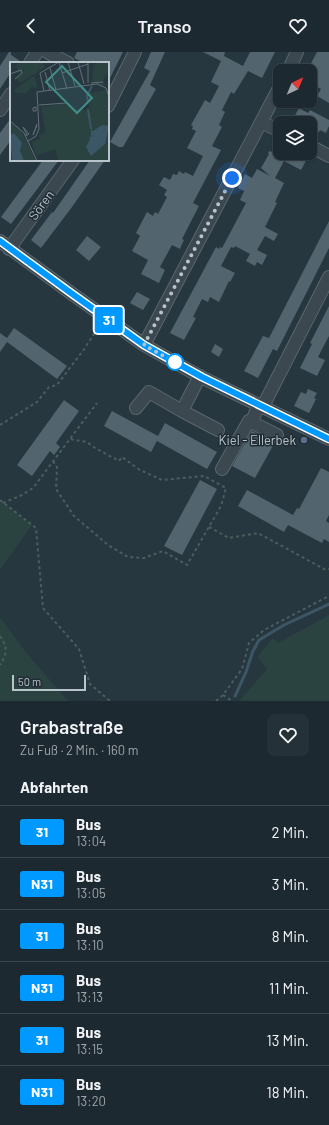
<!DOCTYPE html>
<html lang="de">
<head>
<meta charset="utf-8">
<style>
	:root { --surface:#1d2930; --page:#253138; --text:#f1f3f6; --muted:#a0a6ab; --line:#3b454c }
	body { margin:0; font-family:Barlow,sans-serif; background:var(--page); color:var(--text); height:100vh; display:flex; flex-direction:column; font-size:15px; white-space:nowrap }
	* { box-sizing:border-box; margin:0 }
	p { font-size:13px; color:var(--muted) }
	.icon { flex:none; width:22px; height:22px; fill:none; stroke:currentColor; stroke-width:2; stroke-linecap:round; stroke-linejoin:round }
	.map { position:relative; height:649px; overflow:hidden }
	.sheet { display:flex; flex-direction:column; background:var(--surface); flex:1 }
	.sheet>* { flex:none }
	.badge { padding:0 8px; border-radius:3px; font-size:14px; line-height:26px }
	.needle { width:26px; rotate:44deg }
	.fabs { position:absolute; left:273px; top:12px; display:grid; gap:8px }
	.fabs a { display:grid; place-items:center; width:44px; height:44px; border-radius:8px; background:var(--surface); box-shadow:0 1px 3px #0004,0 0 0 1px var(--line); font-size:20px }
	.scale { position:absolute; left:12px; bottom:10px; width:74px; box-sizing:border-box; padding-left:4px; border:2px solid #b8c3ca; border-top:0; font-size:11px; line-height:14px; white-space:nowrap; color:#b8c3ca; -webkit-text-stroke:3px #202d35; paint-order:stroke }
	.you { position:absolute; width:20px; height:20px; margin:-10px; border:3px solid #fff; border-radius:50%; background:#1a73e8; box-shadow:0 0 0 6px #1a73e833 }
	.map>.badge { position:absolute; translate:-50% -50%; box-shadow:0 0 0 2px #fff }
	h2 { padding:0 20px; font-size:15px; line-height:36px }
	.round { display:grid; place-items:center; flex:none; width:42px; height:42px; border-radius:8px; background:var(--page) }
	.head { display:flex; align-items:center; justify-content:space-between; height:68px; padding:0 20px }
	h1 { font-size:19px; font-weight:600; line-height:30px }
	ul { padding:0; list-style:none }
	li { display:flex; align-items:center; gap:12px; height:52px; padding:0 20px; border-top:1px solid var(--line) }
	li div { flex:1 }
	li b { display:block; font-size:15px }
	li em { font-style:normal }
	li .badge { min-width:44px; font-weight:700; text-align:center }
	header { display:flex; justify-content:space-between; align-items:center; height:52px; padding:0 20px; background:var(--surface); font-size:18px; font-weight:600 }
	.map>svg:first-child { display:block }
	.green { fill:#2a4340 }
	.lines { fill:none; stroke-linecap:round; stroke-linejoin:round }
	.stream { stroke:#3b5766; stroke-width:3 }
	.building { fill:#52646d }
	.minor-casing { stroke:#59666d; stroke-width:14 }
	.path { stroke:#495f5d; stroke-width:2; stroke-dasharray:3 3; stroke-linecap:butt }
	.minor { stroke:#3b4850; stroke-width:12 }
	.line-casing { stroke:#fff; stroke-width:9 }
	.line { stroke:#09f; stroke-width:6 }
	.walk { stroke:#b8c3ca; stroke-width:4; stroke-dasharray:0 7.2 }
	.stop-dot { fill:#fff; stroke:#09f; stroke-width:2 }
	.service-dot { fill:#5c6f8a; stroke:#202d35; stroke-width:1.5 }
	.labels { text-anchor:middle; dominant-baseline:central; stroke-width:3; stroke-linejoin:round; paint-order:stroke }
	.street-label { font-size:13px; fill:#b8c3ca; stroke:#202d35 }
	.poi-label { font-size:13px; fill:#b8c3ca; stroke:#202d35; text-anchor:end }
	.inset-river { fill:none; stroke:#3b5766; stroke-width:2 }
	.inset-road { fill:none; stroke:#616f77; stroke-width:1 }
	.view { fill:#428d8a; fill-opacity:0.15; stroke:#428d8a; stroke-width:2 }
	.inset-edge { fill:none; stroke:#b8c3ca; stroke-width:2 }
</style>
</head>
<body>
<header><svg class="icon" aria-label="back" viewBox="0 0 24 24"><path d="M15 5l-7 7 7 7"/></svg>Transo<svg class="icon" aria-label="heart" viewBox="0 0 24 24"><path d="M12 20l-8-8c-3-5 5-10 8-4 3-6 11-1 8 4z"/></svg></header>
<div class="map">
<svg width="329" height="649" viewBox="0 0 329 649">
	<rect width="100%" height="100%" fill="#273740"/>
	<!-- green -->
	<path class="green" d="M0,448l32,25 -32,45z
		M329,563v86h-90l28,-32 -10,-12 16,-19 5,5z
		M0,565l24,33 44,51h-68z"/>
	<g class="lines">
		<!-- stream -->
		<path class="stream" d="M235,644l11,-24 7,-21 6,-11 25,-15 45,-21"/>
	</g>
	<!-- building -->
	<path class="building" d="M9,0h2v3l12,8h-12v9l-11,17v-23z
		M77,0h46l-15,30v-19h-24l-10,-5z
		M151,0h14l-15,33 6,4 -33,58h-4l-9,-5 40,-71 -6,-3z
		M203,0h22l-1,4 19,10 7,-14h25l-13,26 -14,-7 -14,23 -3,-2 -9,18 3,2 -6,13 3,2 -10,19 9,4 -28,53 6,3 -17,33 2,1 -2,4 -2,5 -8,-4 -12,22 5,3 -6,13 -18,-9 7,-14 -16,-9 8,-15 -4,-3 11,-21 6,4 2,-4 3,2 9,-17 -3,-2 3,-5 -8,-5 5,-8 6,3 3,-6 4,1 2,-4 5,3 1,-2 8,4 10,-20 -16,-8 9,-17 -4,-2 1,-3 -2,-1 14,-25 5,3 9,-17 -8,-4 10,-21z
		M317,0h12v51l-12,-7 4,-7 -11,-6v-12h-3z
		M299,56l9,5 2,-3 19,10v6l-3,7 -6,-3 -1,2 -9,-4v-5h-10l-7,-4z
		M11,66v22l-11,15v-22z
		M270,99l4,2h26l8,4 -7,13 -17,-9 -9,17 9,5 -9,19 2,1 -12,24 13,7 -4,7 -9,-5 -8,14 10,5 -5,10 -5,-3 -2,4 -9,-5 4,-7 -15,-8 -1,2 -3,-1 -10,19 14,7 -5,9 -1,-1 -10,21 -9,-5 -2,5 -6,-3 -9,18 3,1 -12,22 -14,-7 46,-86 3,2 1,-2 2,1 24,-45 -6,-3 4,-9 -6,-3 7,-14 7,4 5,-9 13,7 -9,-8 8,-14 -1,-1z
		M43,108h16l-48,64 -10,-7z
		M90,108h15l-33,47 -31,41 -10,-8 21,-28 1,1z
		M329,169v27l-52,103 -4,-2 -15,29 -14,-7 19,-35 6,2z
		M87,184l14,11 -12,14 -13,-11z
		M137,240l13,7 -7,11 -13,-7z
		M329,254v30l-11,21 7,3 -8,16 -17,-8 12,-24 -2,-1z
		M14,276l53,38 -10,13 -50,-37 -7,10v-19l7,5z
		M215,292l8,5 -4,8 -8,-5z
		M308,337l9,4 -3,5 2,1 -7,14 -15,-7 7,-14 5,2z
		M64,348l15,11 -23,32 4,4 -6,8 -4,-4 -18,25 -15,-11z
		M112,359l46,25 7,-13 52,29 -10,17 -50,-28 -6,11 -47,-26z
		M252,379l23,11 -20,36 -23,-12z
		M321,416l8,4v43l-3,6 3,2v19l-5,-3 -2,4 -34,-18 -4,7 -46,-26 9,-16 46,25 4,-7 2,1z
		M200,428l17,9 -35,66 -18,-9z"/>
	<g class="lines">
		<!-- minor casing -->
		<g class="minor-casing">
			<path id="minor" d="M47,0l21,11
				M30,11l7,-11
				M288,19l9,-19
				M108,54l27,-54
				M0,58l11,-16
				M261,70l19,9
				M310,94l19,10
				M0,189l71,52 73,52 57,32 128,62
				M9,197l64,-89
				M144,293l136,-259
				M200,324l-18,35 36,19
				M136,356l13,-16 33,19
				M262,356l67,-131
				M249,369l28,14
				M222,417l27,-48 4,-2 5,-13"/>
		</g>
		<!-- path -->
		<path class="path" d="M0,373l37,-23 12,-15 8,-2 28,-37 14,-22
			M53,409l4,6 -1,22 18,27 34,29 20,12 16,1 19,-7 24,14 34,-59 5,-18 -22,-12 -42,4 -22,-10 -18,-13 -3,4 -24,-13 -8,-6 -17,-3
			M0,448l36,28 7,80 36,41 11,35 20,17
			M3,451l19,-8 11,-7 64,-85
			M209,475l20,11 29,-5 68,37 3,-1
			M0,584c8,11 7,18 0,29
			M223,643l9,6
			M216,649l7,-6 19,-26 7,-26 15,-13 65,-34"/>
		<!-- minor -->
		<use href="#minor" class="minor"/>
	</g>
	<g class="lines">
		<!-- line casing -->
		<g class="line-casing">
			<path id="line" d="M0,189l71,52 73,52 58,32 127,62"/>
		</g>
		<!-- line -->
		<use href="#line" class="line"/>
		<!-- walk -->
		<path class="walk" d="M175,310l3,2 -34,-19 88,-167"/>
	</g>
	<!-- markers -->
	<circle class="stop-dot" cx="175" cy="310" r="8"/>
	<circle class="service-dot" cx="304" cy="388" r="4"/>
	<g class="labels">
		<!-- street labels -->
		<g class="street-label">
			<text transform="translate(41 153) rotate(-54)">Sören</text>
		</g>
		<!-- poi labels -->
		<g class="poi-label">
			<text x="296" y="388">Kiel - Ellerbek</text>
		</g>
	</g>
	<!-- overview -->
	<g transform="translate(10 10)">
		<rect width="99" height="99" fill="#273740"/>
		<path d="M11,0h21l3,5 -25,16 -4,-5 8,-8 -13,6 7,-5 -2,-6zM89,0h10v8l-6,10 2,6 -13,-3 2,-18zM24,14l4,12 -6,-1 -6,6h-9l-3,-3zM96,28l3,11v60h-50l-4,-12 -19,7 -4,-14 8,-3 -1,-4 6,-2v-4l-4,-22 29,-4 1,6 16,1 3,3 -2,-20zM0,60l11,9 15,30h-12l-10,-28 -4,2z" fill="#2a4340"/>
		<path d="M92,63l7,1 -4,18 -14,12 -5,-9 4,-8 -1,-2h2v-8l2,2zM4,71l8,10 -2,7 4,11h-12l-2,-26z" fill="#3b5766"/>
		<path class="inset-river" d="M78,40l-1,-6 5,-10M78,47l3,20"/>
		<path class="inset-road" d="M49,0l8,27M58,0l7,24M68,0l6,22M78,0v21M40,6l6,22M35,10l5,19M52,11l26,-9M0,12l11,-4 1,3 -7,6M81,21l12,-1M34,29l-4,-18 19,-11M27,30l60,-8 9,4 3,9M29,43l27,-2M26,45v4h-3v-3zM0,59l14,12 13,28M27,63l-4,10 4,-11M15,74l4,-2 -6,-7 4,8M18,79l8,-5 3,-7 -2,-37"/>
		<path class="view" d="M52,4l30,32 -15,15 -31,-31z"/>
		<rect width="99" height="99" class="inset-edge"/>
	</g>
</svg>
<div class="fabs">
<a><svg class="needle" viewBox="-14 -14 28 28"><path d="M0-13l5 13h-10z" fill="#e53935"/><path d="M0 13l5-13h-10z" fill="#a0a6ab"/></svg></a>
<a><svg class="icon" aria-label="layers" viewBox="0 0 24 24"><path d="M12 4l9 5-9 5-9-5zM3 14l9 5 9-5"/></svg></a>
</div>
<div class="scale">50 m</div>
<div class="you" style="left:232px;top:126px"></div>
<b class="badge" style="left:109px;top:268px;background:#09f;color:#fff">31</b>
</div>
<section class="sheet">
<div class="head"><div><h1>Grabastraße</h1><p>Zu Fuß · 2 Min. · 160 m</p></div><a class="round"><svg class="icon" aria-label="heart" viewBox="0 0 24 24"><path d="M12 20l-8-8c-3-5 5-10 8-4 3-6 11-1 8 4z"/></svg></a></div>
<h2>Abfahrten</h2>
<ul>
<li><span class="badge" style="background:#09f;color:#fff">31</span><div><b>Bus</b><p>13:04</p></div><em>2 Min.</em></li>
<li><span class="badge" style="background:#09f;color:#fff">N31</span><div><b>Bus</b><p>13:05</p></div><em>3 Min.</em></li>
<li><span class="badge" style="background:#09f;color:#fff">31</span><div><b>Bus</b><p>13:10</p></div><em>8 Min.</em></li>
<li><span class="badge" style="background:#09f;color:#fff">N31</span><div><b>Bus</b><p>13:13</p></div><em>11 Min.</em></li>
<li><span class="badge" style="background:#09f;color:#fff">31</span><div><b>Bus</b><p>13:15</p></div><em>13 Min.</em></li>
<li><span class="badge" style="background:#09f;color:#fff">N31</span><div><b>Bus</b><p>13:20</p></div><em>18 Min.</em></li>
</ul>
</section>
</body>
</html>
